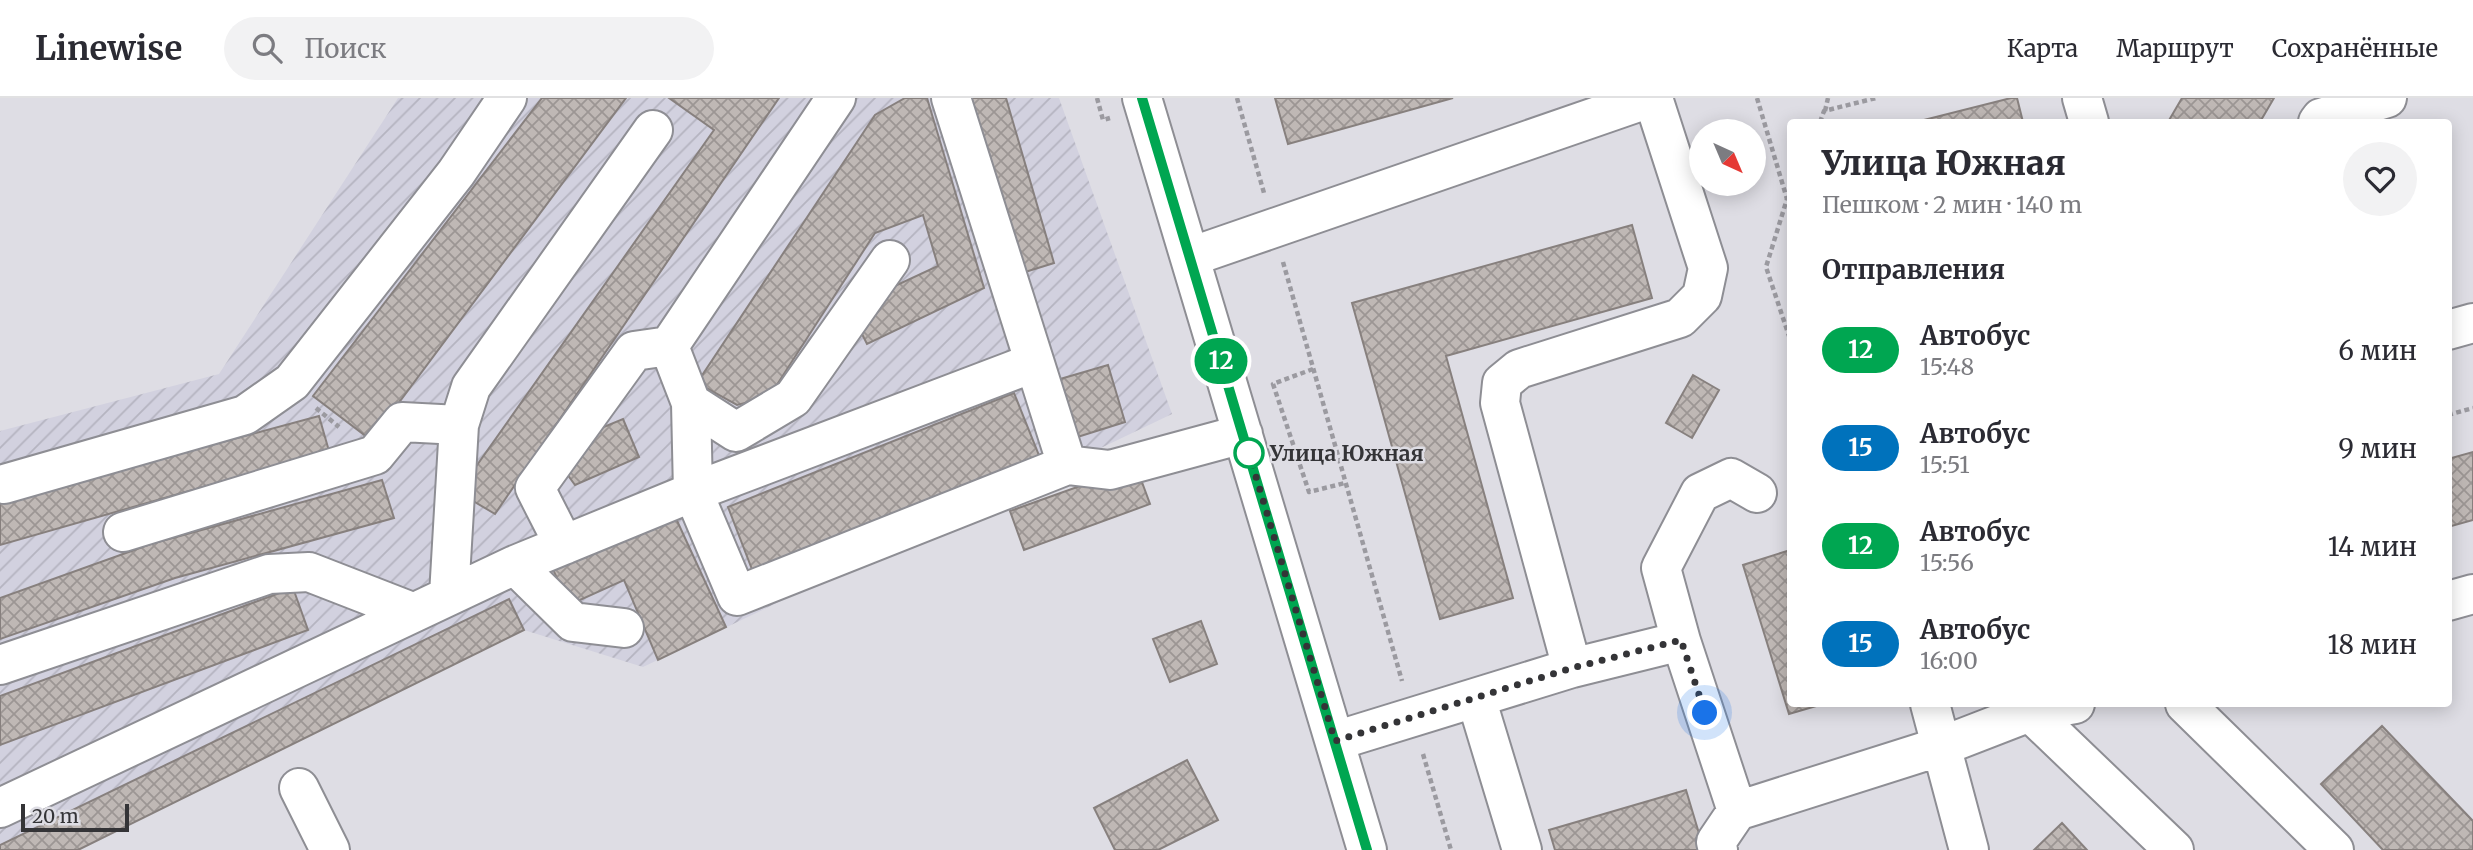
<!DOCTYPE html>
<html lang="ru">
<head>
<meta charset="utf-8">
<style>
	:root { --surface:#fff; --page:#f2f2f3; --text:#2b2b33; --muted:#7c7c81; --line:#e1e1e2 }
	body { margin:0; font-family:Merriweather,serif; background:var(--page); color:var(--text); height:100vh; display:flex; flex-direction:column; font-size:26px; white-space:nowrap }
	* { box-sizing:border-box; margin:0 }
	p { font-size:23px; color:var(--muted) }
	.icon { flex:none; width:38px; height:38px; fill:none; stroke:currentColor; stroke-width:2; stroke-linecap:round; stroke-linejoin:round }
	.map { position:relative; flex:1; overflow:hidden }
	.sheet { position:absolute; left:1787px; top:21px; width:665px; height:588px; display:flex; flex-direction:column; background:var(--surface); border-radius:7px; box-shadow:0 4px 18px #0003 }
	.sheet>* { flex:none }
	.badge { padding:0 14px; border-radius:23px; font-size:24px; line-height:46px }
	.needle { width:46px; rotate:136deg }
	.controls { position:absolute; left:1689px; top:21px; display:grid; gap:14px }
	.controls a { display:grid; place-items:center; width:77px; height:77px; border-radius:50%; background:var(--surface); box-shadow:0 4px 18px #0003; font-size:35px }
	.scale { position:absolute; left:21px; bottom:18px; width:108px; box-sizing:border-box; padding-left:7px; border:4px solid #343437; border-top:0; font-size:19px; line-height:24px; white-space:nowrap; color:#343437; -webkit-text-stroke:5px #dedde4; paint-order:stroke }
	.you { position:absolute; width:35px; height:35px; margin:-18px; border:5px solid #fff; border-radius:50%; background:#1a73e8; box-shadow:0 0 0 10px #1a73e833 }
	.map>.badge { position:absolute; translate:-50% -50%; box-shadow:0 0 0 4px #fff }
	h2 { padding:0 35px; font-size:26px; line-height:63px }
	.round { display:grid; place-items:center; flex:none; width:74px; height:74px; border-radius:37px; background:var(--page) }
	.head { display:flex; align-items:center; justify-content:space-between; height:119px; padding:0 35px }
	h1 { font-size:33px; font-weight:800; line-height:52px }
	ul { padding:0; list-style:none }
	li { display:flex; align-items:center; gap:21px; height:98px; padding:0 35px }
	li div { flex:1 }
	li b { display:block; font-size:26px }
	li em { font-style:normal }
	li .badge { min-width:77px; font-weight:700; text-align:center }
	header { display:flex; align-items:center; gap:42px; box-sizing:border-box; height:98px; padding:0 35px; background:var(--surface); border-bottom:2px solid var(--line) }
	header strong { font-size:33px }
	nav { display:flex; gap:38px; margin-inline-start:auto; font-size:24px }
	.search { width:490px; height:63px; background:var(--page); display:flex; align-items:center; gap:18px; box-sizing:border-box; padding:0 24px; border-radius:38px; color:var(--muted); font-size:26px }
	.map>svg:first-child { display:block }
	.industrial { fill:url(#industrial-furrows) }
	.building { fill:url(#building-cross-hatch); stroke:#87807e; stroke-width:2 }
	.lines { fill:none; stroke-linecap:round; stroke-linejoin:round }
	.minor-casing { stroke:#8e8e94; stroke-width:42 }
	.path { stroke:#9b9aa0; stroke-width:4.5; stroke-dasharray:5 3.5; stroke-linecap:butt }
	.minor { stroke:#fff; stroke-width:38 }
	.line-casing { stroke:#fff; stroke-width:16 }
	.line { stroke:#00a651; stroke-width:10 }
	.walk { stroke:#343437; stroke-width:7; stroke-dasharray:0 12.6 }
	.stop-dot { fill:#fff; stroke:#00a651; stroke-width:3.5 }
	.labels { text-anchor:middle; dominant-baseline:central; stroke-width:5; stroke-linejoin:round; paint-order:stroke }
	.stop-label { font-size:21px; font-weight:bold; fill:#343437; stroke:#dedde4; text-anchor:start }
</style>
</head>
<body>
<header>
<strong>Linewise</strong>
<div class="search"><svg class="icon" aria-label="search" viewBox="0 0 24 24"><circle cx="10" cy="10" r="6"/><path d="M15 15l6 6"/></svg>Поиск</div>
<nav><a>Карта</a><a>Маршрут</a><a>Сохранённые</a></nav>
</header>
<div class="map">
<svg width="2473" height="752" viewBox="0 0 2473 752">
	<defs>
		<pattern id="industrial-furrows" width="10" height="10" patternUnits="userSpaceOnUse" patternTransform="scale(1.75)"><rect width="10" height="10" fill="#d2d1df"/><path d="M-1 1l2-2M0 10L10 0M9 11l2-2" fill="none" stroke="#b5b4c0"/></pattern>
		<pattern id="building-cross-hatch" width="8" height="8" patternUnits="userSpaceOnUse" patternTransform="scale(1.75)"><rect width="8" height="8" fill="#bfb8b5"/><path d="M0 0l8 8M0 8l8-8" fill="none" stroke="#9c9694"/></pattern>
	</defs>
	<rect width="100%" height="100%" fill="#dedde4"/>
	<!-- industrial -->
	<path class="industrial" d="M398,0h661l113,316 -529,253 -119,-37 -446,220h-78v-419l219,-57z"/>
	<!-- building -->
	<path class="building" d="M542,0h84l-255,342 -58,-44z
		M669,0h110l-284,416 -37,-22 256,-362z
		M905,0h22l57,190 -117,56 -8,-16 25,-37 54,-25 -15,-51 -48,18 -106,164 -32,8 -40,-22 178,-268z
		M970,0h36l48,165 -32,10z
		M1275,0h178l-165,46z
		M2011,0h6l6,24h-107z
		M2182,0h92l-14,24h-92z
		M1632,127l20,73 -206,58 67,242 -73,21 -88,-316z
		M1108,267l17,57 -57,18 -18,-58z
		M1693,277l26,15 -27,48 -26,-15z
		M1014,295l26,65 -287,114 -25,-65z
		M319,318l10,35 -329,94v-43z
		M623,321l16,38 -64,28 -13,-18 22,-32z
		M2473,354v68l-25,7v-68z
		M1136,368l14,38 -126,46 -14,-39z
		M382,382l12,38 -219,60 -175,61v-41l151,-54z
		M673,414l53,115 -68,33 -34,-80 -55,25 -18,-40z
		M1790,452v154h33l-34,10 -46,-149z
		M293,490l15,42 -308,115v-49z
		M509,501l15,31 -446,220h-78v-5z
		M1201,523l16,43 -47,18 -17,-43z
		M2382,628l91,95v29h-90l-62,-66z
		M1187,662l31,60 -60,30h-43l-21,-42z
		M1686,692l18,60h-149l-6,-20z
		M2062,725l25,27h-53z"/>
	<g class="lines">
		<!-- minor casing -->
		<g class="minor-casing">
			<path id="minor" d="M836,0l-167,248 22,57 45,29 57,-34 97,-138
				M951,0l116,367 43,5 133,-36
				M1142,0l225,752
				M2082,0l7,24
				M2318,24l3,-4 66,-20
				M1190,159l460,-159
				M2448,232l25,-7
				M691,305l2,89 44,104 330,-131
				M4,386l241,-69 47,-33 164,-209 51,-75
				M123,434l252,-77 27,-33 57,3
				M564,447l-29,-57 99,-137 35,-5
				M515,467l58,57 51,6
				M449,497l10,-170 12,-38 182,-257
				M2448,503l25,-7
				M1681,543l-20,-73 39,-75 31,-15 26,15
				M0,567l269,-91 40,-2 103,40
				M1572,570l-72,-265 2,-20 17,-14 161,-51 22,-22 6,-28 -55,-170
				M1476,600l46,152
				M1930,606l39,146
				M2185,606l149,146
				M2030,614l144,138
				M1335,643l237,-73 109,-27 56,170 205,-65 88,-34 45,-8
				M299,690l31,62
				M0,710l515,-243 178,-73 340,-129
				M1718,752l-2,-8 21,-31"/>
		</g>
		<!-- path -->
		<path class="path" d="M1097,0l6,22 7,-2
			M1237,0l27,95
			M1757,0l30,101 -21,68 24,72
			M1825,13l3,-13
			M1820,24l4,-11 52,-13
			M1283,164l119,419
			M1313,271l-40,15 36,108 36,-9
			M316,310l23,19
			M2448,317l25,-7
			M1423,656l28,96"/>
		<!-- minor -->
		<use href="#minor" class="minor"/>
	</g>
	<g class="lines">
		<!-- line casing -->
		<g class="line-casing">
			<path id="line" d="M1142,0l225,752"/>
		</g>
		<!-- line -->
		<use href="#line" class="line"/>
		<!-- walk -->
		<path class="walk" d="M1249,355l86,288 237,-73 109,-28 24,73"/>
	</g>
	<!-- markers -->
	<circle class="stop-dot" cx="1249" cy="355" r="14"/>
	<g class="labels">
		<!-- stop labels -->
		<g class="stop-label">
			<text x="1270" y="355">Улица Южная</text>
		</g>
	</g>
</svg>
<div class="controls">
<a><svg class="needle" viewBox="-14 -14 28 28"><path d="M0-13l5 13h-10z" fill="#e53935"/><path d="M0 13l5-13h-10z" fill="#7c7c81"/></svg></a>
</div>
<div class="scale">20 m</div>
<div class="you" style="left:1705px;top:615px"></div>
<b class="badge" style="left:1221px;top:263px;background:#00a651;color:#fff">12</b>
<section class="sheet">
<div class="head"><div><h1>Улица Южная</h1><p>Пешком · 2 мин · 140 m</p></div><a class="round"><svg class="icon" aria-label="heart" viewBox="0 0 24 24"><path d="M12 20l-8-8c-3-5 5-10 8-4 3-6 11-1 8 4z"/></svg></a></div>
<h2>Отправления</h2>
<ul>
<li><span class="badge" style="background:#00a651;color:#fff">12</span><div><b>Автобус</b><p>15:48</p></div><em>6 мин</em></li>
<li><span class="badge" style="background:#0072bc;color:#fff">15</span><div><b>Автобус</b><p>15:51</p></div><em>9 мин</em></li>
<li><span class="badge" style="background:#00a651;color:#fff">12</span><div><b>Автобус</b><p>15:56</p></div><em>14 мин</em></li>
<li><span class="badge" style="background:#0072bc;color:#fff">15</span><div><b>Автобус</b><p>16:00</p></div><em>18 мин</em></li>
</ul>
</section>
</div>
</body>
</html>
